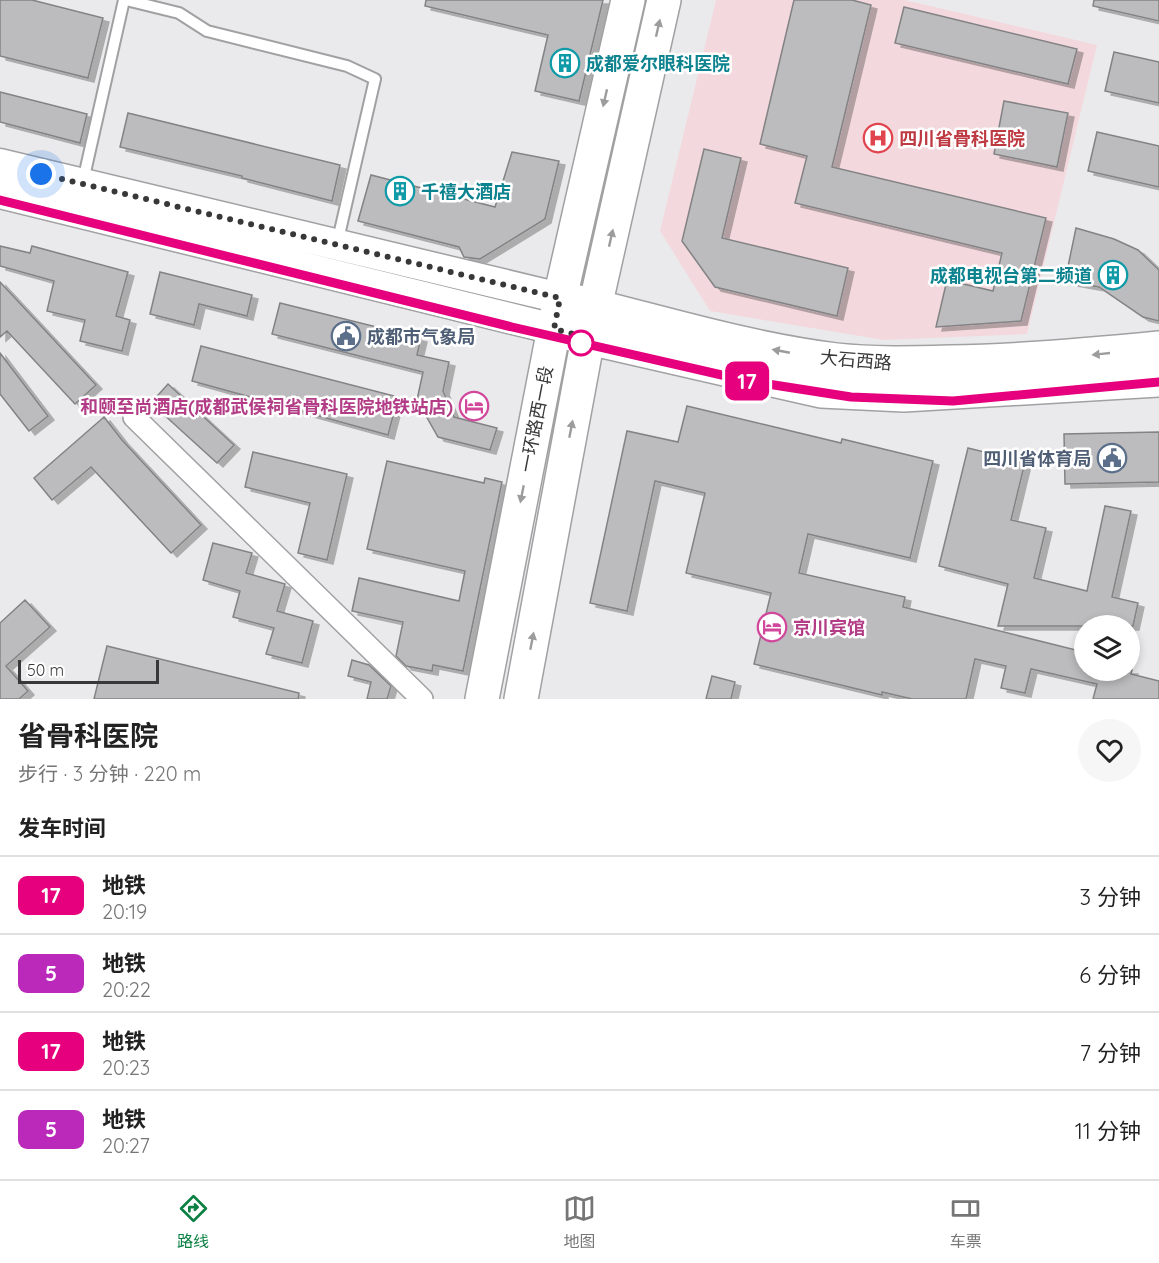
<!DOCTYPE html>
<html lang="zh">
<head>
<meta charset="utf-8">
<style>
	:root { --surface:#fff; --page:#f6f6f6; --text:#222; --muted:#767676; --line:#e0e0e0; --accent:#0b8043 }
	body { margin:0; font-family:Quicksand,"Noto Sans SC",sans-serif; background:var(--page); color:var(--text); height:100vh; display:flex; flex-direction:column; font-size:22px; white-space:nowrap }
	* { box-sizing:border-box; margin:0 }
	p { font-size:20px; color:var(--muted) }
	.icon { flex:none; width:33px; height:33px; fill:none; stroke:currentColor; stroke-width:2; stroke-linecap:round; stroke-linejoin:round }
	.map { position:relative; height:699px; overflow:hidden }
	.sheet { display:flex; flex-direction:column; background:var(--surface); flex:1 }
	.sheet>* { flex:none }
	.badge { padding:0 12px; border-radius:9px; font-size:21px; line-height:39px }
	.buttons { position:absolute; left:1074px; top:615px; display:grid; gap:12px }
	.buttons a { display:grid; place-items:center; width:66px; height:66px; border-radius:50%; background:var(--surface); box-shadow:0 3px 9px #0003; font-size:30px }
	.scale { position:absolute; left:18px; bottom:15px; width:141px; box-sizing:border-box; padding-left:6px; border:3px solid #383839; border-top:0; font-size:16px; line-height:21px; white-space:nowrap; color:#383839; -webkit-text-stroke:4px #fff; paint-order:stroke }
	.you { position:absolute; width:30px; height:30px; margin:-15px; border:4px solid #fff; border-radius:50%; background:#1a73e8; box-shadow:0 0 0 9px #1a73e833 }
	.map>.badge { position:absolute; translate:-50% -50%; box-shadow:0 0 0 3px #fff }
	h2 { padding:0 18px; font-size:22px; line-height:54px }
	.round { display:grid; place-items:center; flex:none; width:63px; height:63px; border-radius:32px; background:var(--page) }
	.summary { display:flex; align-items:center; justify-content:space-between; height:102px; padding:0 18px }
	h1 { font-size:28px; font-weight:700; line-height:45px }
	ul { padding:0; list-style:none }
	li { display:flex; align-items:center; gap:18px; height:78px; padding:0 18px; border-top:2px solid var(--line) }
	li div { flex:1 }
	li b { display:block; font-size:22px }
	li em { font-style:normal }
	li .badge { min-width:66px; font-weight:700; text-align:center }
	.tabs { display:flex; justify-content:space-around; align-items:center; height:84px; border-top:2px solid var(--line); background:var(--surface); font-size:16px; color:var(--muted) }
	.tabs a { display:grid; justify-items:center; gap:3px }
	.tabs .active { color:var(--accent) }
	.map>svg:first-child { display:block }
	.medical { fill:#f3d9dd }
	.building { fill:#bcbcbe; stroke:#838385; stroke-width:1.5; filter:url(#shadow) }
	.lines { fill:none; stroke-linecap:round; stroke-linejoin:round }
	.lane-casing { stroke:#a1a1a3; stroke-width:14 }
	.street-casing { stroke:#a1a1a3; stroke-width:24 }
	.secondary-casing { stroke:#a1a1a3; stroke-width:33 }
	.primary-casing { stroke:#a1a1a3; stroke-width:36 }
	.lane { stroke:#fff; stroke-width:10 }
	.street { stroke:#fff; stroke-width:21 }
	.secondary { stroke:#fff; stroke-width:30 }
	.primary { stroke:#fff; stroke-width:33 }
	.oneway { fill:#9c9c9c }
	.line-casing { stroke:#fff; stroke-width:14 }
	.line { stroke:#e6007e; stroke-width:9 }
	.walk { stroke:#383839; stroke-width:6; stroke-dasharray:0 10.8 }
	.stop-dot { fill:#fff; stroke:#e6007e; stroke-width:3 }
	.labels { text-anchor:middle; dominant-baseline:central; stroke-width:5; stroke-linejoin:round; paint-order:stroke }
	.culture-label { font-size:18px; font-weight:bold; fill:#0d838f; stroke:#fff; text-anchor:start }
	.health-label { font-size:18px; font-weight:bold; fill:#be3a42; stroke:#fff; text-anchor:start }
	.service-label { font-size:18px; font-weight:bold; fill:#4e5e75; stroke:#fff; text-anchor:start }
	.street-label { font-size:18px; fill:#383839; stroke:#fff }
	.hotel-label { font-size:18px; font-weight:bold; fill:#b23c85; stroke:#fff; text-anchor:end }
</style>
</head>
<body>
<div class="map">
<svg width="1159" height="699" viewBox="0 0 1159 699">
	<defs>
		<filter id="shadow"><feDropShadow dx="6" dy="4" stdDeviation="0" flood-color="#0004"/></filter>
	</defs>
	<rect width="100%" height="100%" fill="#eaeaec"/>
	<!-- medical -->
	<path class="medical" d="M716,0h189l192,45 -70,289 -143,6 -174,-29 -50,-80z"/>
	<!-- building -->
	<path class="building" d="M0,0h32l71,18 -15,60 -88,-22z
		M426,0h177l-24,101 -44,-10 13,-56 -123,-29z
		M794,0h58l19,5 -39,162 214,51 -25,103 -85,6 11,-47 46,11 9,-38 -207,-50 12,-47 -47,-12z
		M1094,0h65v21l-66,-15z
		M904,7l173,42 -9,35 -173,-41z
		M1114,52l45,10v41l-54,-12z
		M0,92l87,22 -7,29 -80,-21z
		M1004,101l64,12 -11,54 -63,-13z
		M128,113l212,52 -8,36 -90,-23v-2l-122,-29z
		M1097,132l62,14v41l-71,-16z
		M704,149l37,9 -19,80 126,30 -11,48 -122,-29 -33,-46z
		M512,152l47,9 -14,58 -65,40 -16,-2 -5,-10 -101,-26 13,-46 124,32z
		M1076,228l38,11 24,11 21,20v51l-16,-4 -44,-30 -34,-6z
		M0,246l30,7 2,-7 96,26 -12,44 14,4 -8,31 -42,-10 5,-21 -38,-9 7,-30 -54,-15z
		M160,272l92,23 -5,21 -48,-12 -5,21 -44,-11z
		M0,282l96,103 -21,19 -68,-73 -7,6z
		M280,303l141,35 -4,17 32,7 -6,29 11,26 43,11 -7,22 -52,-13 -21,-37 6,-28 -151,-38z
		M201,346l197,51 -10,38 -196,-54z
		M0,353l48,63 -19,15 -29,-37z
		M168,384l66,61 -17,18 -66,-60z
		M687,406l154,37 1,-4 91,22 -23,97 -102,-24 -9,39 106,24 -2,10 181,45v18h48l-1,4 28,7v18h-66l4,-15 -66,-15 -6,24 -24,-5 5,-22 -31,-7 -9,40h-54l-30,-7v3l-128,-31 17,-71 -85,-20 19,-80 -50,-12 -28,130 -37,-8 37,-172 51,11z
		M104,417l18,23 79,85 -30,28 -80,-86 -39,33 -18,-22z
		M1159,432v50l-94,2 -1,-50z
		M968,448l57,14 -14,58 35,8 -12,50 53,13 18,-85 26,5 -19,86 26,6 -5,23h-135l10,-42 -69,-18z
		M253,452l94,22 -20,86 -29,-7 12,-50 -65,-16z
		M387,461l97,22 1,-5 17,4 -39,189 -30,-6 -1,6 -26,-5 -10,-10 7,-34 -51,-11 7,-33 100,23 6,-30 -98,-22z
		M213,543l39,10 -6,20 39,11 -8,27 36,10 -11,42 -36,-9 8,-26 -41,-11 7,-26 -37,-11z
		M25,600l25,27 -44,39 22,25 -9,8h-19v-76z
		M107,646l192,47 -1,6h-204z
		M352,660l17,5 22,21 -4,13h-20l4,-17 -23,-6z
		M712,676l23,6 -4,17h-25z"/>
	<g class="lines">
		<!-- lane casing -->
		<g class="lane-casing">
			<path id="lane" d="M126,0l53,13 28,18 140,35 28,13 -38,165
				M83,181l41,-181"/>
		</g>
		<!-- street casing -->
		<g class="street-casing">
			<path id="street" d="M134,417l288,282"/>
		</g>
		<!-- secondary casing -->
		<g class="secondary-casing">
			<path id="secondary" d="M0,164l560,134
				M0,193l554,136"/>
		</g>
		<!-- primary casing -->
		<g class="primary-casing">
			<path id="primary" d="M574,301c87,21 173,48 262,59 38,4 76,3 114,2 70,-1 139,-7 209,-14
				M567,333l254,58 83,4 255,-15
				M482,699l78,-401 68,-298
				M521,699l67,-361 76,-338"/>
		</g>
		<!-- lane -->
		<use href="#lane" class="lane"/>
		<!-- street -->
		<use href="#street" class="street"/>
		<!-- secondary -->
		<use href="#secondary" class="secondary"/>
		<!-- primary -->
		<use href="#primary" class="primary"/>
	</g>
	<!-- one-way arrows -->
	<defs><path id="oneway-solid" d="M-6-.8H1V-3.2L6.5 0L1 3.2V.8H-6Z" transform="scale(1.5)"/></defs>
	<g class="oneway">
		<use href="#oneway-solid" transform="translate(658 28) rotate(-77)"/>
		<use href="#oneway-solid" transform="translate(605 98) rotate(103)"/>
		<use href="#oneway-solid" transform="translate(611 238) rotate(-77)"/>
		<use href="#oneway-solid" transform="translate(781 351) rotate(-169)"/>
		<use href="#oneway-solid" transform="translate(1101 354) rotate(174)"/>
		<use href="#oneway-solid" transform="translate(571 429) rotate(-79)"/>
		<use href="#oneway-solid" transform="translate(522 494) rotate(101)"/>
		<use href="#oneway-solid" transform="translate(532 641) rotate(-79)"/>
	</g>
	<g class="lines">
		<!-- line casing -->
		<g class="line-casing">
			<path id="line" d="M0,200l512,127 236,54 103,16 102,4 206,-19"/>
		</g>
		<!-- line -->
		<use href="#line" class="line"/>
		<!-- walk -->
		<path class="walk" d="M41,174l519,124 -6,31 34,9 -7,5"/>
	</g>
	<!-- icons -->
	<defs>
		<g id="building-ring" transform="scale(1.5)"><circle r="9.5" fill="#fff" stroke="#0f9aa8" stroke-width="1.5"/><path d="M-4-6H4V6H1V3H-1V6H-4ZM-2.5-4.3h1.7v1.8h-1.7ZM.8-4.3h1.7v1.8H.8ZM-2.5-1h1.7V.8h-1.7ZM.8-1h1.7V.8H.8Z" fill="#0f9aa8"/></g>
		<g id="hospital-ring" transform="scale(1.5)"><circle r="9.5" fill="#fff" stroke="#e0444e" stroke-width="1.5"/><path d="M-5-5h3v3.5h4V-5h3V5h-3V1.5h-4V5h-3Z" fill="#e0444e"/></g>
		<g id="civic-ring" transform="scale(1.5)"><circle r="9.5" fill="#fff" stroke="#5c6f8a" stroke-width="1.5"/><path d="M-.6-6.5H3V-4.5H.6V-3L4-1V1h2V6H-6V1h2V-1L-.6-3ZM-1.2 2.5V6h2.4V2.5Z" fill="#5c6f8a"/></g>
		<g id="hotel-ring" transform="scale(1.5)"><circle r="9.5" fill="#fff" stroke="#d1479c" stroke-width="1.5"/><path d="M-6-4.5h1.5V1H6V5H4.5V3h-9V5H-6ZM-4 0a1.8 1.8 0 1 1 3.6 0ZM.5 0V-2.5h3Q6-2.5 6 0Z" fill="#d1479c"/></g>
	</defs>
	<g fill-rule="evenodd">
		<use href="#building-ring" x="565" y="63"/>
		<use href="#hospital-ring" x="878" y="138"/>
		<use href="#building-ring" x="400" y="191"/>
		<use href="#building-ring" x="1113" y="275"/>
		<use href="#civic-ring" x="346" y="336"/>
		<use href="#hotel-ring" x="474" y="406"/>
		<use href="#civic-ring" x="1112" y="458"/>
		<use href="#hotel-ring" x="772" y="627"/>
	</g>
	<!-- markers -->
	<circle class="stop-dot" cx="581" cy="343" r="12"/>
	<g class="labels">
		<!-- culture labels -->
		<g class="culture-label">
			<text x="586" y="63">成都爱尔眼科医院</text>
			<text x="421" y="191">千禧大酒店</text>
			<text x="1092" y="275" text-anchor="end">成都电视台第二频道</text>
		</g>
		<!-- health labels -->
		<g class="health-label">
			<text x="899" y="138">四川省骨科医院</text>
		</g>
		<!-- service labels -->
		<g class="service-label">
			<text x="367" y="336">成都市气象局</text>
			<text x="1091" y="458" text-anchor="end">四川省体育局</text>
		</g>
		<!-- street labels -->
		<g class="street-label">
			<text transform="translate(856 360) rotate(5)">大石西路</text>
			<text transform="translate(536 419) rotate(-79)">一环路西一段</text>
		</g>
		<!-- hotel labels -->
		<g class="hotel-label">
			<text x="453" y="406">和颐至尚酒店(成都武侯祠省骨科医院地铁站店)</text>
			<text x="793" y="627" text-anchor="start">京川宾馆</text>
		</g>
	</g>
</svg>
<div class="buttons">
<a><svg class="icon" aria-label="layers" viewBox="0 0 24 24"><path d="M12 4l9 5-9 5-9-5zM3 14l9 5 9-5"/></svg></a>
</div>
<div class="scale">50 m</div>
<div class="you" style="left:41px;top:174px"></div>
<b class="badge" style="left:747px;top:381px;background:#e6007e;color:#fff">17</b>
</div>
<section class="sheet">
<div class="summary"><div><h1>省骨科医院</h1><p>步行 · 3 分钟 · 220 m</p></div><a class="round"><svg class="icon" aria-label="heart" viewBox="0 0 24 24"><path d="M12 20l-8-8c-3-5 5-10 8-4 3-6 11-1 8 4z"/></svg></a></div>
<h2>发车时间</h2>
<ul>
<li><span class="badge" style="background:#e6007e;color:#fff">17</span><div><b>地铁</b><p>20:19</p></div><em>3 分钟</em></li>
<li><span class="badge" style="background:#bb29bb;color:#fff">5</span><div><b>地铁</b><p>20:22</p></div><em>6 分钟</em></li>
<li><span class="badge" style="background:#e6007e;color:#fff">17</span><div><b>地铁</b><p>20:23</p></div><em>7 分钟</em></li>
<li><span class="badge" style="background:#bb29bb;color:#fff">5</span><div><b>地铁</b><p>20:27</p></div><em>11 分钟</em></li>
</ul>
</section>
<nav class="tabs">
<a class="active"><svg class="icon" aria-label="directions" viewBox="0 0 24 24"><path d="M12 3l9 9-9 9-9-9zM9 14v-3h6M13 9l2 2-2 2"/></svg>路线</a>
<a><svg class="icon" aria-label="map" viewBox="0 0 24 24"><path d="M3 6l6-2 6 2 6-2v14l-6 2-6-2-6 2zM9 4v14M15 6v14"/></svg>地图</a>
<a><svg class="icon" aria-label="tickets" viewBox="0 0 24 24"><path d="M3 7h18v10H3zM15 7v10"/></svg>车票</a>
</nav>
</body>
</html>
